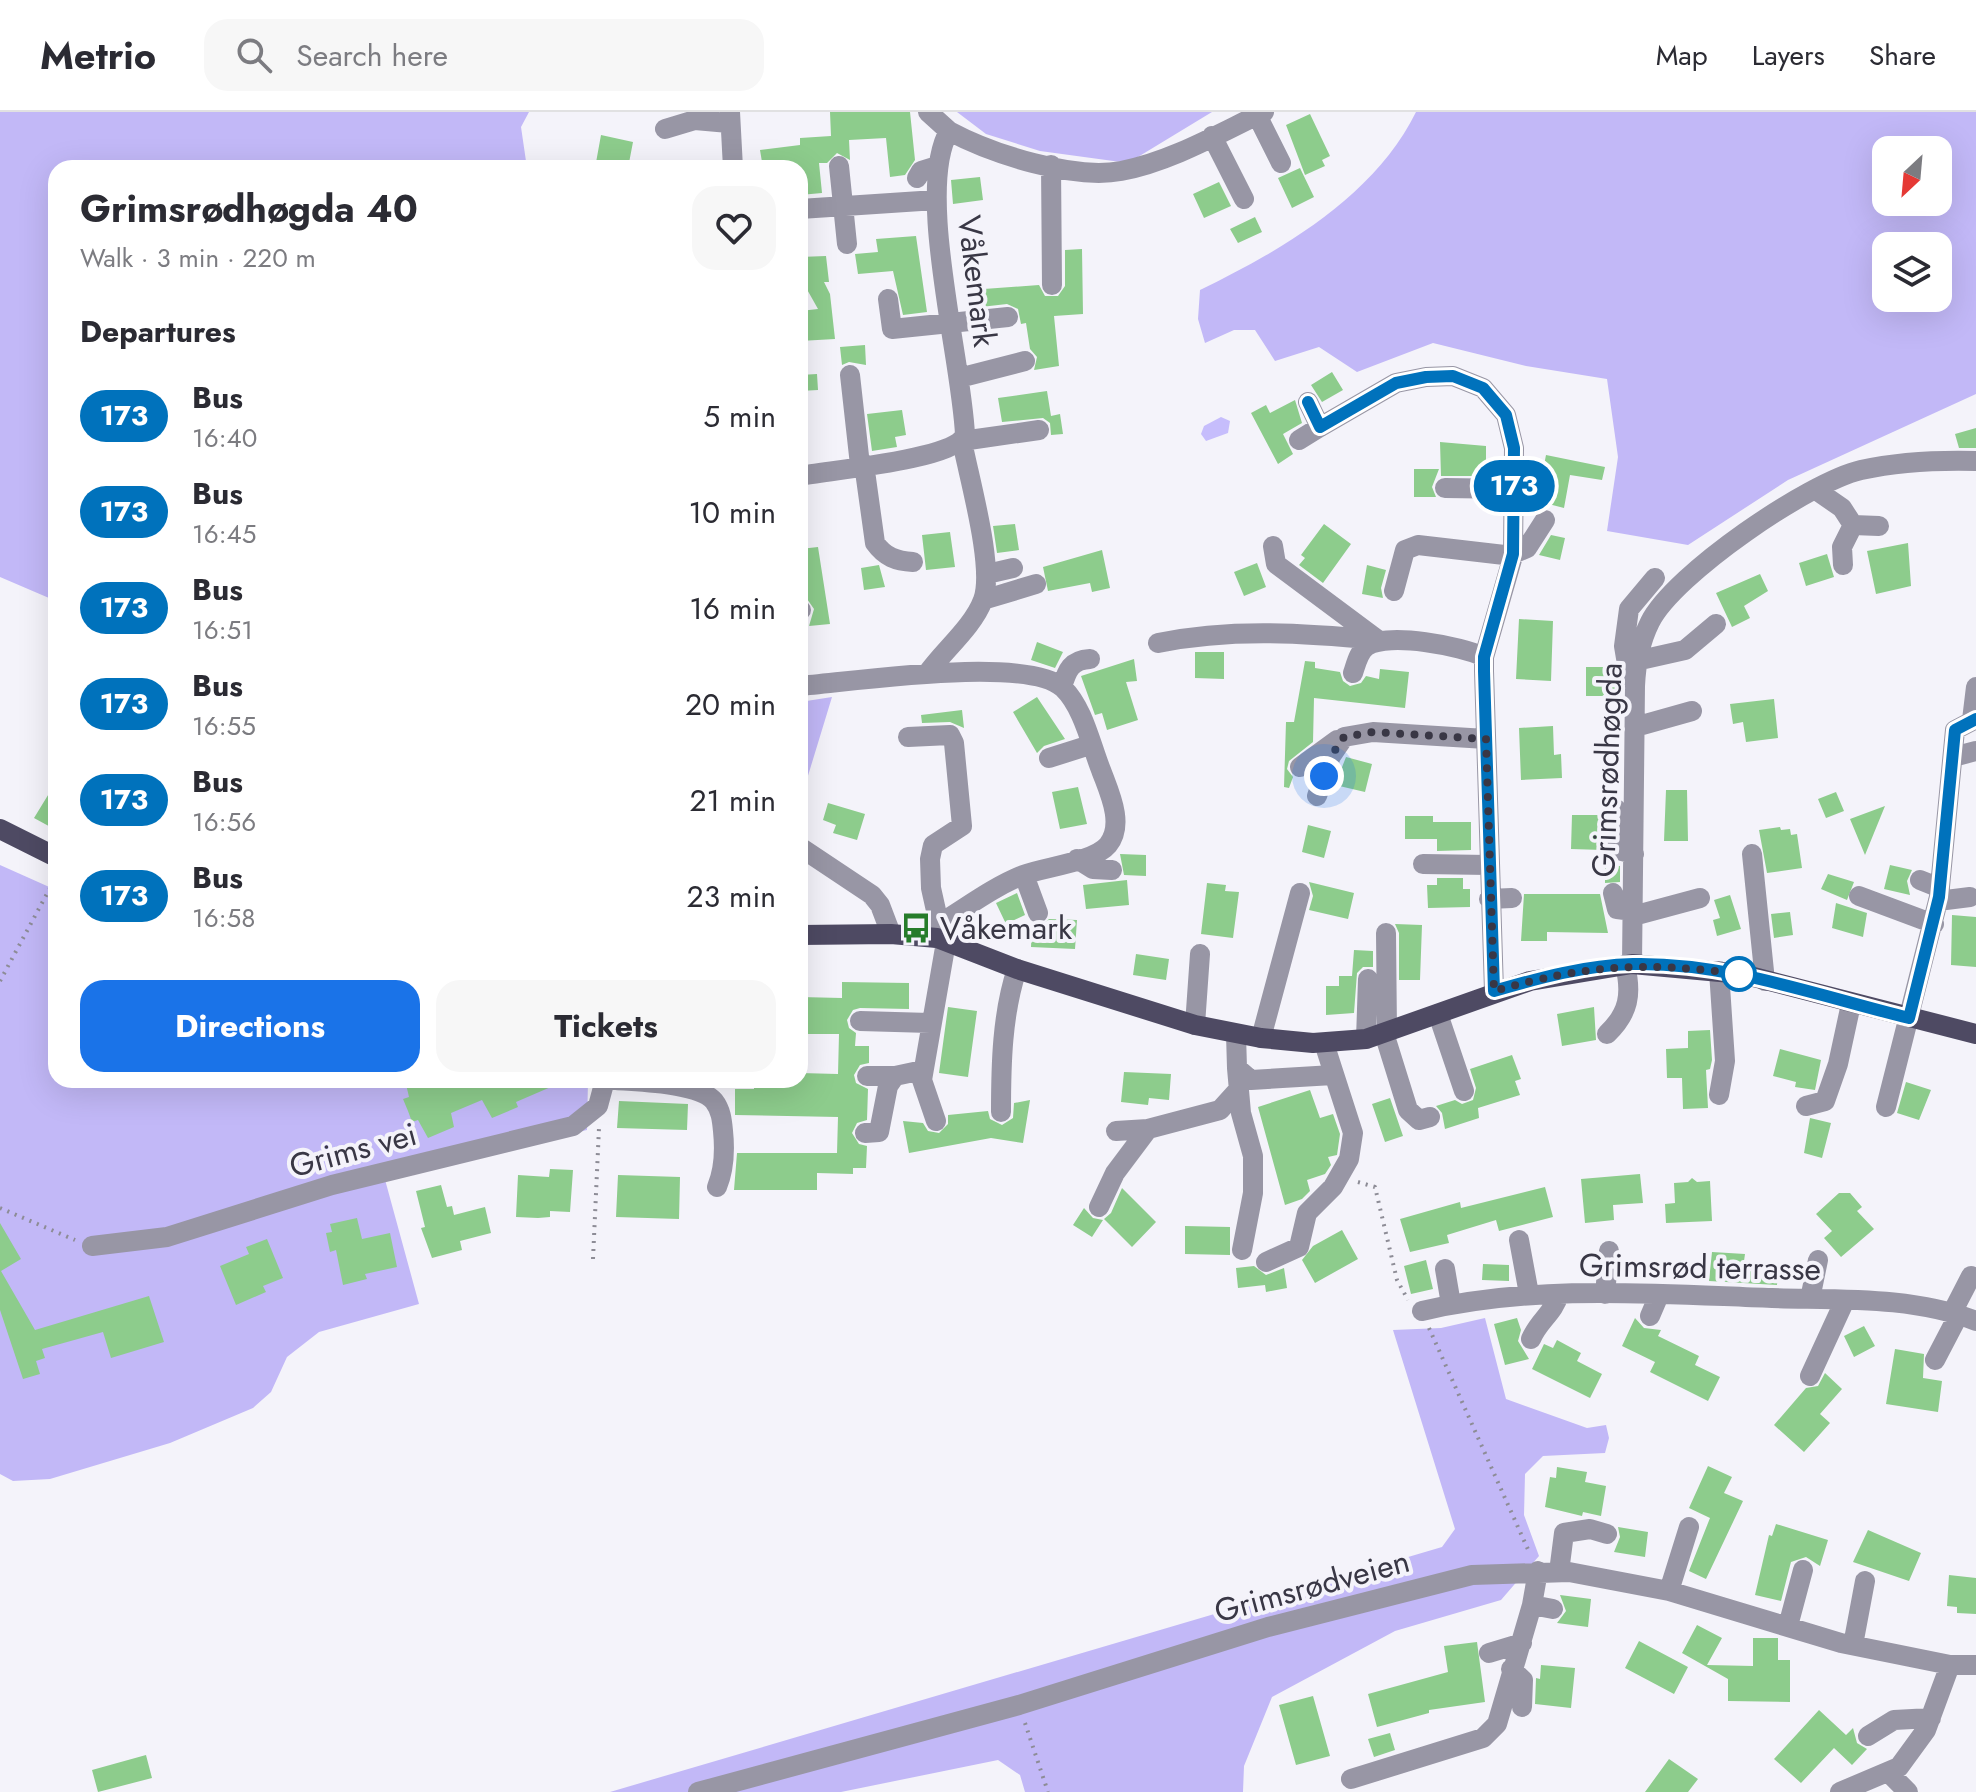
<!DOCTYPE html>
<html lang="en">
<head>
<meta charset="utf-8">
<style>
	:root { --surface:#fff; --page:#f7f7f7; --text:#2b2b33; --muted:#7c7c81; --line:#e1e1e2; --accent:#1a73e8 }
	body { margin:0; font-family:Jost,sans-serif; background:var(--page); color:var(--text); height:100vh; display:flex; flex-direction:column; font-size:30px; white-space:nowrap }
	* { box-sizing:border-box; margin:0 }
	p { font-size:26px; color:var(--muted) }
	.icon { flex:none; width:44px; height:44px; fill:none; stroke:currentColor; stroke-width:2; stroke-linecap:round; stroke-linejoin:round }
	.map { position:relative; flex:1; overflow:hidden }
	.side { position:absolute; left:48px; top:48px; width:760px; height:928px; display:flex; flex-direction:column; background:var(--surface); border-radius:24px; box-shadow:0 8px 32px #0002 }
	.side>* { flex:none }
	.badge { padding:0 16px; border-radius:26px; font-size:28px; line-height:52px }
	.needle { width:52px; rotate:206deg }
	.controls { position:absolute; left:1872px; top:24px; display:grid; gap:16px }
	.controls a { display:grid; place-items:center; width:80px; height:80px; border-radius:16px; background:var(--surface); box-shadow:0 8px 32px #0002; font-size:40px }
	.you { position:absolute; width:40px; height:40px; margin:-20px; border:6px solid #fff; border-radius:50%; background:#1a73e8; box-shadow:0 0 0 12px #1a73e833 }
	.map>.badge { position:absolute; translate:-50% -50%; box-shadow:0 0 0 4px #fff }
	h2 { padding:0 32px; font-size:30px; line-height:72px }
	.round { display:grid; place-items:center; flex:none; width:84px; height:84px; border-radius:24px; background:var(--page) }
	.head { display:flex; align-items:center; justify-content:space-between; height:136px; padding:0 32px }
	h1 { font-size:38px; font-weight:700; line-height:60px }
	.primary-button { display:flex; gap:16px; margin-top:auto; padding:16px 32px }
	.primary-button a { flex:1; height:92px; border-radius:24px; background:var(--accent); color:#fff; font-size:32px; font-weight:700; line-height:92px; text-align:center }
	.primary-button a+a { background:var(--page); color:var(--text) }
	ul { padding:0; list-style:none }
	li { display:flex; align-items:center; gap:24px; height:96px; padding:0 32px }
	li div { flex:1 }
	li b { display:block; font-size:30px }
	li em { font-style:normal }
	li .badge { min-width:88px; font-weight:700; text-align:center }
	header { display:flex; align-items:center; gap:48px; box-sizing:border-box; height:112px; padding:0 40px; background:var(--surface); border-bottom:2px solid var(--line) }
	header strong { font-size:38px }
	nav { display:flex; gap:44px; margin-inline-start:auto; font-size:28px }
	.search { width:560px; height:72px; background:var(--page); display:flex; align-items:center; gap:20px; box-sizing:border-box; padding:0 28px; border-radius:24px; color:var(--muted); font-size:30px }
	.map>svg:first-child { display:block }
	.forest { fill:#c2b8f7; fill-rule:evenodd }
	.water { fill:#c6bdfc }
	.building { fill:#8dcc8c }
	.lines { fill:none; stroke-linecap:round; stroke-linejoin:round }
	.path { stroke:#8d8c96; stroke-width:4; stroke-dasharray:2 6; stroke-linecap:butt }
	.minor { stroke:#9896a5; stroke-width:20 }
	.major { stroke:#4e4a63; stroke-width:20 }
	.line-casing { stroke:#fff; stroke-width:18 }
	.line { stroke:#0072bc; stroke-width:12 }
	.walk { stroke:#393745; stroke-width:8; stroke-dasharray:0 14.4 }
	.stop-dot { fill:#fff; stroke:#0072bc; stroke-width:4 }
	.labels { text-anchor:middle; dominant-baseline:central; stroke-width:8; stroke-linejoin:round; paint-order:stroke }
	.street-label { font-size:32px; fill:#393745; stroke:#f4f3fa }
	.poi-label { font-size:32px; fill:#393745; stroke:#f4f3fa; text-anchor:start }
</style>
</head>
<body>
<header>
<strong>Metrio</strong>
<div class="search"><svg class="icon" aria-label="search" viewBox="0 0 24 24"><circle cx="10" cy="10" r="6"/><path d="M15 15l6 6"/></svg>Search here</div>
<nav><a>Map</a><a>Layers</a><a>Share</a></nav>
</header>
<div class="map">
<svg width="1976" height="1680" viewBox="0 0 1976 1680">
	<rect width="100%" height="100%" fill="#f4f3fa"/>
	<!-- forest -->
	<path class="forest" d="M0,0h529l-8,15 6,41h-471v433l-56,-24z
		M957,0h255l-84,51 -88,-12 -54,-17z
		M1416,0h560v282l-188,86 -100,65 -81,-14 11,-74 -11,-78 -81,-13 -93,-23 -76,29 -38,-25 -44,14 -20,-31h-21l-29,13 -7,-24 2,-29c82,-40 174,-93 216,-178zM1886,38h52v52h-52zM1886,134h52v52h-52z
		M832,585l-32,105v-100z
		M0,753l56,25v190h532l-1,50 -203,46 35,128 -100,28 -32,25 -16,35 -18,16 -83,35 -120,36 -37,2 -13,-7z
		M1485,1206l21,81 81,29 19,-3 3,13 -4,15 -62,3 -18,18 -1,41 15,41 -38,44 -106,31 -123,66 -28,69 -1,26h-218l-5,-17 -22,-15 -157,32h-231l832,-245 13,-18 -62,-199 48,-2z"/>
	<!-- water -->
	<path class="water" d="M1221,305l9,4 -2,12 -22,8 -5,-7 3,-8z"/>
	<!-- building -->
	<path class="building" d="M830,0h80l5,48 -10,15 -15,2 -4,-39 -37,2 1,20 -13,-7 -10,10h-8l3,30 -22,2v-27h-37l-3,-18 40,-5v-7l31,-2z
		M1310,2l20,42 -8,4 3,6 -20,9 -19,-50z
		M601,23l32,7 -5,26h-33z
		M1300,56l14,29 -22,11 -14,-30z
		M980,65l3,23 -30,4 -2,-24z
		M1219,70l12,24 -27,12 -11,-24z
		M1255,105l7,15 -24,11 -8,-14z
		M916,124l11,76 -24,3 -10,-44 -35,3 -3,-20 23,-2 -2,-13z
		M1082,137l1,65 -29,2 5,50 -25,4 3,-13 -7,-8 -4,-26 -5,1 -3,-15 -11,-5 -35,4 -2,-18 69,-5 6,11h13l7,-10v-36z
		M826,144l3,26h-5l6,12 5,45 -35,2v-30l18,-2 -18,-32v-20z
		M865,233l1,20 -17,-3 -7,3 -2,-18z
		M1332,260l11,18 -21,12 -11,-17z
		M817,262l1,16 -18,1v-16z
		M1047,279l4,25 9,-2 3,20 -12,1 -1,-12 -7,-5 -41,4 -4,-24z
		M1295,288l7,23 -19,11 10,20 -15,10 -27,-51 15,-8 4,8z
		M902,298l4,25 -11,2 2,10 -25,4 -5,-37z
		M1976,316v20h-17l-4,-14z
		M1440,330l46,4v30h-45z
		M1546,343l59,12 -3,13 -32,-5 -6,33 -27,-7z
		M1414,357h25l-7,18 4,10h-22z
		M1015,412l4,26 -22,3 -4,-27z
		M1324,412l27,20 -28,39 -24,-18 6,-7 -4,-3z
		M950,420l5,35 -29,3 -4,-35z
		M1551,423l14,3 -5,22 -21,-5z
		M1908,431l3,43 -35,8 -9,-43z
		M818,435l12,77 -21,2 5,-17 -9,-13h-5v-47z
		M1102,438l8,38 -18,4 -2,-9 -42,8 -5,-24z
		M1827,442l7,23 -28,9 -7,-23z
		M1257,451l9,24 -22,9 -10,-24z
		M879,453l6,22 -21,3 -3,-22z
		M1367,453l19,5 -5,18 2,10 -21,-4z
		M1760,462l8,17 -24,15 6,12 -18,9 -16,-34z
		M1519,507l34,2 -2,60 -35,-2z
		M1037,530l26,10 -8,16 -24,-8z
		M1195,540h29v27l-29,-1z
		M1134,547l3,22 -11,1 12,38 -31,10 -5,-17 -7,2 -14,-39z
		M1305,549l10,1v6l25,4 3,9 7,5 11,-3 5,-7 13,3 1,-10 29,3 -4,36 -91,-10 -1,44 -24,19 -2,8 6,8 -4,11 -5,-1 2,-65h8z
		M1586,555h28l4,29h-32z
		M1037,585l28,42 -21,7 -7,7 -24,-41z
		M1774,587l4,39 -32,4 -3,-20 -10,2 -3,-20z
		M962,598l2,18 -14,-6 -28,1 -1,-8z
		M1553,614l1,29 7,-1 1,24 -41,2 -2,-52z
		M1346,645l26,7 -7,28 -30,-7z
		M56,670v48l-22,-12z
		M1078,675l9,37 -27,5 -8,-37z
		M1666,678h21l1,51h-24z
		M1836,680l8,19 -18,7 -8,-19z
		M828,691l37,11 -8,26 -24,-7 3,-8 -13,-5z
		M1885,694l-20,49 -15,-36z
		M1572,703h31v35l-32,-1z
		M1405,704h28v6h38v28l-34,1v-12h-32z
		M1308,713l23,6 -7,27 -22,-6z
		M1780,715l1,3 9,-1 1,6 6,-1 5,34 -35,5 -8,-43z
		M1120,742l26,1v21l-22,-1z
		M1605,753l15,1v16l-15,1z
		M1890,753l22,5 -5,11 3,14 -26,-6z
		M1828,762l26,8 -7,18 -26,-11z
		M1437,766h26v11h7v18l-42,1 -1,-23h10z
		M1127,768l2,25 -43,4 -3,-24z
		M1309,770l45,11 -6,26 -39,-9 4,-14z
		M1207,771l19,2 -1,6 14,1 -6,46 -32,-4z
		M1017,781l8,22 -19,9 -10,-21z
		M1524,782h76l8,39 -61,-1v9h-26z
		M1730,783l11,34 -24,7 -4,-16 7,-2 -6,-18z
		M1836,791l31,10 -4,24 -31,-9z
		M1790,800l3,23 -19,3 -3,-24z
		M1952,803l24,2v50l-25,-2z
		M1049,807l28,1 -2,29 -44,-2 1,-23 10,1z
		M1395,812l27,1 -2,55h-21v-47z
		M1354,838l19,1v16h-10l-6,6 -3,40 -28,2v-29h13v-10h13z
		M1136,842l33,5 -3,21 -33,-5z
		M842,870l67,1v26l-49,-1 -7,2 -6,10 2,8 7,5 -1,13h14v17l-9,2 -6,10 2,8 12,6 -1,31 -10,3 -5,10 7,11 8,2 -1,22h-13v6l-36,-1v17h-83l3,-37h100l1,-36 -103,-2v-26h19v-9h46v-7l38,1 1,-40h-39v-37l42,1z
		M948,895l29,4 -9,66 -29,-4z
		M1594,895l2,33 -34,6 -5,-32z
		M1710,918l2,30 -2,9 -4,1 2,38 -25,1 -1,-31h-15l-1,-29 22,-1v-17z
		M1780,937l41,11 -6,30 -20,-3 1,-5 -23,-6z
		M1512,943l9,24 -6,2 5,14 -42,13 1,10 -34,11 -3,-16 -6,-7 19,-6 7,4 11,-4 3,-12 -6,-19z
		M1124,960l47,2 -2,26 -20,-2 -1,7 -27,-3z
		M405,968h162l-51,22 2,5 -26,11 -10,-18 -31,13 3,14 -26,11 -10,-18 -6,2 -4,-11 -5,-12 6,-2z
		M1906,970l25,8 -12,30 -22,-7z
		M1310,978l10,28 13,-4 7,20 -3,21 -9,2 3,8 -6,9 -18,6 3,11 -8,8 -17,6 -27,-98z
		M1390,986l13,38 -18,6 -13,-38z
		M1030,988l-7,43 -32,-5 -82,15 -6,-32 20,2 5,8 11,2 9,-9v-9l40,-4 2,8 12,6 11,-7 1,-15z
		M619,989l69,3 -1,26 -70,-2z
		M1810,1006l21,5 -9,35 -18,-5z
		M550,1057l23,1 -3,42 -20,-1v6l-12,1 -22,-1 2,-42 31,2z
		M1640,1062l3,29 -30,2 1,15 -29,3 -4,-44z
		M618,1063l62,2 -1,42 -63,-2z
		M1692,1066l5,4 13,-1 2,40 -46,2 -1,-19 10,-1 -1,-20 14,-1z
		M441,1073l6,22 5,-1 2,9 31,-8 6,26 -31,8 2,9 -30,8 -11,-30 4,-1 -9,-36z
		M1545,1075l8,30 -54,14 -3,-11 -49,15 2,8 -39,9 -10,-33 60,-17 1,6z
		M1122,1076l34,34 -24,25 -28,-28 7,-6z
		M1839,1081h11l12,14 -5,4 17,18 -33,28 -17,-19 8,-7 -16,-17z
		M1084,1096l9,10 10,2 -11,17 -19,-12z
		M357,1106l5,21 28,-6 7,34 -32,7 2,5 -24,6 -7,-35 -6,2 -4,-19 6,-1 -2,-8z
		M0,1111l21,36 -20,12 34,59 114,-34 15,46 -53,16 -8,-26 -61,17 3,9 -9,3 4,13 -17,5 -23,-69z
		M1185,1114l45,1v28l-45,-1z
		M1342,1118l16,29 -43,24 -13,-23 11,-14z
		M267,1127l16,39 -20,8 3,6 -30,13 -16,-39 29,-12 -3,-7z
		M1712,1140l33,2 -1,7 35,2 -2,22 -68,-4z
		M1426,1148l7,29 -22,5 -7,-28z
		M1483,1152l26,1v16l-27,-1z
		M1254,1154l12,9 18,-7 3,20 -21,4 -1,-7 -27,3 -2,-20z
		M1517,1206l4,12 -3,11 11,18 -24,6 -11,-41z
		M1635,1206l9,10 17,2 -3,6 41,20 -4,9 25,12 -12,24 -58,-29 5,-10 -33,-16z
		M1864,1214l11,20 -21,11 -10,-21z
		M1557,1228l24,13 -4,8 25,13 -12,24 -58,-29 12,-25 9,4z
		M1895,1237l29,5 -1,24 19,3 -4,31 -52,-8z
		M1825,1261l17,16 -22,25 10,9 -26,29 -30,-27 32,-37 12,-2z
		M1708,1354l24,11 -8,16 19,8 -37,78 -17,-8 21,-53 -21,-10z
		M1557,1355l30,5 -2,10 21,4 -5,30 -18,-4 -1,4 -37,-9 5,-30 6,1z
		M1776,1412l52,16 -8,26 -14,-9 -15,5 -10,39 -26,-6 14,-60 3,1z
		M1618,1415l30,5 -3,25 -31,-5 6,-15z
		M1868,1418l53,23 -12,28 -56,-19z
		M1949,1463l27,3v36l-19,-1v-6l-10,-1z
		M1560,1483l31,4 -3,28 -31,-4 9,-12z
		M1697,1513l25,13 -15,27 46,1v-28h25v22h12v42l-62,-1v-22l-46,-26z
		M1639,1529l49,26 -14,27 -49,-26z
		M1477,1530l8,60 -56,8v3l-52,14 -9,-33 80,-22 -4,-26z
		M1541,1553l34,3 -4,40 -36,-4 1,-26 4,1z
		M1313,1584l17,60 -34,9 -17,-60z
		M1819,1598l27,25 7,-7 4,15 10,6 -15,16 -18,-17 -33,35 -27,-24z
		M1390,1621l5,17 -21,7 -6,-18z
		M146,1643l6,23 -54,14 -6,-22z
		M1669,1647l29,20 -10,13h-43z"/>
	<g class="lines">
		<!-- path -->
		<path class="path" d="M0,869l56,-104
			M1358,1070l17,5 22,93 11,20
			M0,1096l75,32
			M593,1147l6,-131
			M1429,1216l101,226
			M1025,1611l23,69"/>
		<!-- minor -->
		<path class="minor" d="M730,0l3,56
			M1257,3l24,48
			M665,17l30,-9 34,3
			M949,19c43,23 124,49 172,40 49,-9 99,-38 143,-59
			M1212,24l32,63
			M1051,53l1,120
			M839,54l8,78
			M917,66l4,-7 16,-5
			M800,97l136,-9
			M888,187l4,30 116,-12
			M850,263l10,90
			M959,266l66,-17
			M1308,290l12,25 76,-44 30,-6 27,-1 30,12 23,27 8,33 -1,108 -29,101v14l10,320
			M1299,328l21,-13
			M864,352l11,79c10,14 21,18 38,19
			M800,364c31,-6 153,-16 165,-41 -3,-75 -50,-245 -16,-304l-21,-19
			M1445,376l69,1
			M1816,378l26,18 11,17 -11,22 1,18
			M1853,413l26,1
			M1513,442l14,-6 18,-28
			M987,462l26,-6
			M1394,479l11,-41 13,-5 95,11
			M983,488l53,-16
			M800,498h1
			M1158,531c73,-15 147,-10 220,-3l-102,-76 -3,-18
			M1636,549l49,-11 31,-26
			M1353,561c3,-9 6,-22 14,-27 22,-14 94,0 117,11
			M927,562c16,-23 46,-47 56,-74 12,-32 -14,-122 -21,-159l77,-11
			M1629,564l-5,-30 5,-37 26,-31
			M800,574c51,-4 227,-31 263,2 20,19 28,57 38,82 8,22 24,54 7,75 -14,17 -64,22 -85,30 -30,12 -56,32 -84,49l-2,14
			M1062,575c5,-17 9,-27 28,-28
			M1972,608l4,-33
			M1635,615l57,-16
			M908,625l42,-2 4,8 8,83 -29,19 -3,14 1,29 8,36
			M1953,645l23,-6
			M1049,646l41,-13
			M1300,655l37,-27
			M1317,684l14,-40 13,-19 29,-5 113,7
			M1616,697l2,41 16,4
			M800,735l72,48 8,10 11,29
			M1752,742l13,127
			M1077,747l16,10 19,1
			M1423,752l65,1
			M1024,763l14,38
			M1920,768l20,8
			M1613,781l4,16 16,2
			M1859,784l75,28
			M1489,787l23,-1
			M1938,789l32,-4
			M1633,804l67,-18
			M1386,821l1,99
			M1632,852l3,-278c1,-22 5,-44 15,-64 24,-48 159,-140 211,-152 37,-8 77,-10 115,-9
			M1438,902l26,77
			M860,909l70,2
			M1195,913l5,-71
			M1384,921l24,77 11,10 11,-3
			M1236,922l1,34 14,12 82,-5
			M1607,922c22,-21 25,-40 18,-69
			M1261,926l39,-145
			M1366,927l2,-60
			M1237,956l4,45 12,43v37l-11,57
			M867,964h28
			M616,968c23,2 83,3 98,21 7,9 8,19 9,30 2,19 1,39 -6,56
			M1719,983l6,-34 -6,-90
			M1806,994l19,-5 13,-37 13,-60
			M1886,995l53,-210 16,-167 21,-11
			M1001,1000c0,-47 1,-98 16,-143
			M936,1009l-14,-41 24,-138
			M1116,1019l32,-2
			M865,1021l14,-1 9,-46 7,-10 28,-6
			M1099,1095l16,-34 33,-44 72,-19 19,-21
			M1519,1128l10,54
			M92,1134l75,-9 165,-52 241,-59 25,-20 7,-26
			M1266,1150l33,-15 8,-34 26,-26 16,-28 4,-26 -29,-90
			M1445,1157l6,35
			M1605,1182l4,-43
			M1810,1187l8,-39
			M1422,1199c114,-27 234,-17 350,-13 67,2 141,-2 204,23
			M1953,1199l18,-35
			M1650,1204l9,-21
			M1531,1227c8,-19 23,-26 28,-45
			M1935,1248l24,-46
			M1810,1264l35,-76
			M1559,1460l5,-39 26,-4 17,5
			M1669,1479l20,-64
			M1532,1493l21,4
			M1788,1514l15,-56
			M1853,1533l12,-64
			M1489,1541l33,-10
			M1511,1557l12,11 -1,27
			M1868,1624l26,-16 37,-2
			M1888,1660l20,20
			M1351,1667l132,-41 14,-14 35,-119 6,-34
			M698,1680l321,-87 249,-78 204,-52 97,-3 100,19 172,52 109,22h26
			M1840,1680l59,-25 27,-37 24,-65"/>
		<!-- major -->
		<path class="major" d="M0,717l56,28
			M800,823l91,-1 46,4 80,31 178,56 66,13 52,5 53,-4 164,-58 102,-17 110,10 234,60"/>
	</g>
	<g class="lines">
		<!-- line casing -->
		<g class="line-casing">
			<path id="line" d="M1308,290l12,25 76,-44 30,-6 27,-1 30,12 23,27 8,33 -1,106 -29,103v14l10,320c45,-13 92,-26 139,-27 94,-2 186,32 276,54l30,-121 16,-167 21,-11"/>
		</g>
		<!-- line -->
		<use href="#line" class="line"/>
		<!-- walk -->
		<path class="walk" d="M1324,664l7,-20 13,-19 29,-5 113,7 8,252c94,-27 152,-29 248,-17h-3"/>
	</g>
	<!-- icons -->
	<defs>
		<g id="bus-bare" transform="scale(2.4)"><path d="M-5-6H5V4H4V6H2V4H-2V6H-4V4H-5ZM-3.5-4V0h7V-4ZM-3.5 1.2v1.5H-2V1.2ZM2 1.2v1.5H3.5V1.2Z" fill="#267c2a" stroke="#f4f3fa" stroke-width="2.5" paint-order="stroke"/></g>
	</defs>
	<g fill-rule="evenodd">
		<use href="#bus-bare" x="916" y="816"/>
	</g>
	<!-- markers -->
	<circle class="stop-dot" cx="1739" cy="862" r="16"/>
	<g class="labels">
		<!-- street labels -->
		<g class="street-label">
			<text transform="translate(977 169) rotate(83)">Våkemark</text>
			<text transform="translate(1607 658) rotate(-88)">Grimsrødhøgda</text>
			<text transform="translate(353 1038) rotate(-15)">Grims vei</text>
			<text transform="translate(1700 1155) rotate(1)">Grimsrød terrasse</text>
			<text transform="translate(1312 1474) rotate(-15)">Grimsrødveien</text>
		</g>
		<!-- poi labels -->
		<g class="poi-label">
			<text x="940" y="816">Våkemark</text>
		</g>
	</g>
</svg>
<div class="controls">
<a><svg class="needle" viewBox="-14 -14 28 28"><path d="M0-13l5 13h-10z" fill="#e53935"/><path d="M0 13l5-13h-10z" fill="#7c7c81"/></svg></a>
<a><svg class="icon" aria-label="layers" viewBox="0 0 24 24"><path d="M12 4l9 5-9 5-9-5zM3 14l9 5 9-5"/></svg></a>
</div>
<div class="you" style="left:1324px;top:664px"></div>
<b class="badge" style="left:1514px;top:374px;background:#0072bc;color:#fff">173</b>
<section class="side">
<div class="head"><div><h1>Grimsrødhøgda 40</h1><p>Walk · 3 min · 220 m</p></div><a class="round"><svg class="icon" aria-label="heart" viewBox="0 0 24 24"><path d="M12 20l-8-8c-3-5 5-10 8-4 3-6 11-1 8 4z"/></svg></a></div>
<h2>Departures</h2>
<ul>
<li><span class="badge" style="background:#0072bc;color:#fff">173</span><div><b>Bus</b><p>16:40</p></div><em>5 min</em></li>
<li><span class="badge" style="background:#0072bc;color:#fff">173</span><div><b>Bus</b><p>16:45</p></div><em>10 min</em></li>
<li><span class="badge" style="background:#0072bc;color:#fff">173</span><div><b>Bus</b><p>16:51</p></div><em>16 min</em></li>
<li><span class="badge" style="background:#0072bc;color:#fff">173</span><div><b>Bus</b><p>16:55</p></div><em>20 min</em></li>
<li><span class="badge" style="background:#0072bc;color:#fff">173</span><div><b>Bus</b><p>16:56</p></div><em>21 min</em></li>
<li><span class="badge" style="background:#0072bc;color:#fff">173</span><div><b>Bus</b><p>16:58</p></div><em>23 min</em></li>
</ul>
<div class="primary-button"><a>Directions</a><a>Tickets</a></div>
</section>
</div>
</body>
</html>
